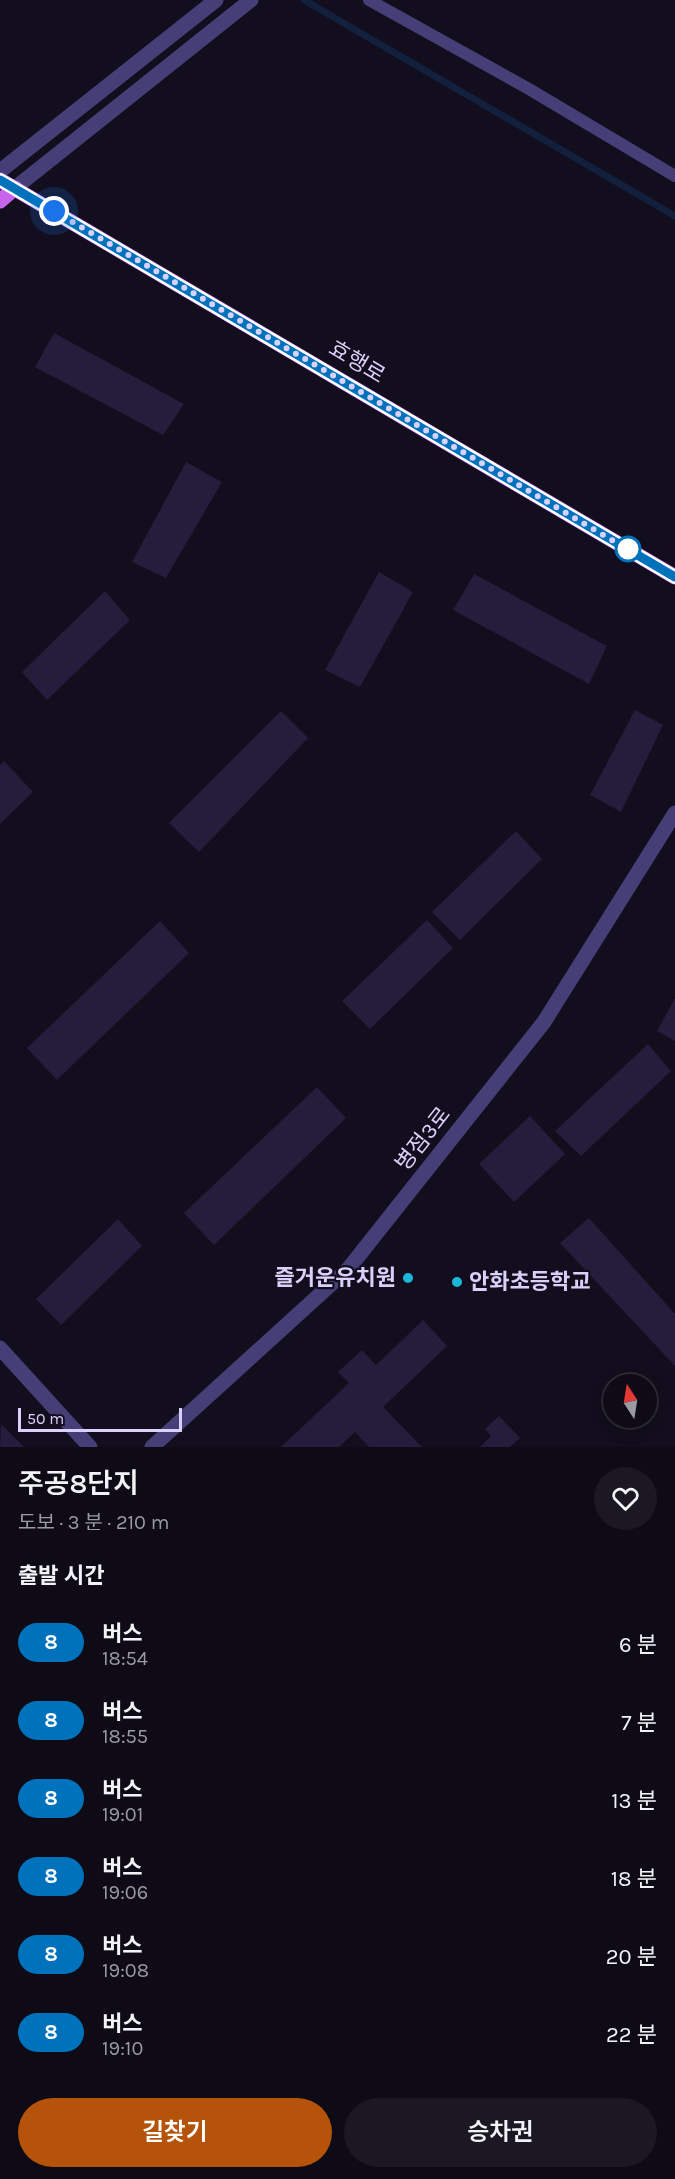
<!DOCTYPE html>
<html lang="ko">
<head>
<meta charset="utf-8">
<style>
	:root { --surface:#0e0a16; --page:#1c1823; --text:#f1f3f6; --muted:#9b9aa1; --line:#2e2b35; --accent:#b45309 }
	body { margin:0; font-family:Karla,"Noto Sans KR",sans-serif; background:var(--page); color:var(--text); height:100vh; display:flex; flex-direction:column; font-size:22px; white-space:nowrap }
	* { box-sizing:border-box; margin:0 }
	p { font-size:20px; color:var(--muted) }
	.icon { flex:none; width:33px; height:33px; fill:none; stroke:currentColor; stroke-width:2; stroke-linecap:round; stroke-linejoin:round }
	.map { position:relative; height:1447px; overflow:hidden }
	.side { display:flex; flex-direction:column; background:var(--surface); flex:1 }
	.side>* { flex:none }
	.badge { padding:0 12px; border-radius:20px; font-size:21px; line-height:39px }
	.needle { width:39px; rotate:348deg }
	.tools { position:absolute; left:603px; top:1374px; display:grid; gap:12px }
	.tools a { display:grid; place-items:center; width:54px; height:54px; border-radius:50%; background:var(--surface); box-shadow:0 3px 15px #0003,0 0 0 2px var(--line); font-size:30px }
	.scale { position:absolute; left:18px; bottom:15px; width:164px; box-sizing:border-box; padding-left:6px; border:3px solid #d9d1f9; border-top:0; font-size:16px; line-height:21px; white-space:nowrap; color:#d9d1f9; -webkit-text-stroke:4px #120e1d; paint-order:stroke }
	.you { position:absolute; width:30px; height:30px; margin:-15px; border:4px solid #fff; border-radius:50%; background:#1a73e8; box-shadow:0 0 0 9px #1a73e833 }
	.map>.badge { position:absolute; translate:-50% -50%; box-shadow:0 0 0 3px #fff }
	h2 { padding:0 18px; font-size:22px; line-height:54px }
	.round { display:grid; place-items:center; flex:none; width:63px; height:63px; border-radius:32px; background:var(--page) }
	.summary { display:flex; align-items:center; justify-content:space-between; height:102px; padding:0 18px }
	h1 { font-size:28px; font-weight:600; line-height:45px }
	.button { display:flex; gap:12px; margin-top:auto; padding:12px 18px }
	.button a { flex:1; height:69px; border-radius:36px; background:var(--accent); color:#fff; font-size:24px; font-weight:600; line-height:69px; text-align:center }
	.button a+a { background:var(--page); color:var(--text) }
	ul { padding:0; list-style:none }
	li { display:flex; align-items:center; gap:18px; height:78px; padding:0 18px }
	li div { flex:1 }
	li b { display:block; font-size:22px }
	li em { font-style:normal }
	li .badge { min-width:66px; font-weight:700; text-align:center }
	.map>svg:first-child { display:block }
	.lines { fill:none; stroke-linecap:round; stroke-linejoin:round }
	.stream { stroke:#121f3d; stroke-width:7 }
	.building { fill:#261d3c }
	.service { stroke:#463f77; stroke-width:12 }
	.minor { stroke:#463f77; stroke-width:15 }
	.tertiary { stroke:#463f77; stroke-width:15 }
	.primary { stroke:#c665ec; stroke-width:15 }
	.line-casing { stroke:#fff; stroke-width:14 }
	.line { stroke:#0072bc; stroke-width:9 }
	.walk { stroke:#d9d1f9; stroke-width:6; stroke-dasharray:0 10.8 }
	.stop-dot { fill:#fff; stroke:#0072bc; stroke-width:3 }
	.poi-dot { fill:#1bb7db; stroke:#120e1d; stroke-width:2 }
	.labels { text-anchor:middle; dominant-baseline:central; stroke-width:4.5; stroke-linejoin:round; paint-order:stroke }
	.street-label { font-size:22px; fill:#d9d1f9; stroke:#120e1d }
	.poi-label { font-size:22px; font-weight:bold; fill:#d9d1f9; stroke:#120e1d; text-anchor:end }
</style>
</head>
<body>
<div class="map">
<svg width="675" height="1447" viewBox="0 0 675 1447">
	<rect width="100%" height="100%" fill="#120e1d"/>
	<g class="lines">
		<!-- stream -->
		<path class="stream" d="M304,0l371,216"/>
	</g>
	<!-- building -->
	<path class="building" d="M54,333l130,71 -21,31 -128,-68z
		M186,462l36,20 -56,96 -34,-16z
		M379,572l34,20 -53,95 -35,-17z
		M474,574l133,72 -18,38 -136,-74z
		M105,591l25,29 -83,80 -25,-28z
		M635,710l28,15 -42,87 -31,-17z
		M281,711l27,27 -109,114 -30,-29z
		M4,761l29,31 -33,32v-59z
		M516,831l26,28 -82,81 -28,-28z
		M427,920l26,28 -83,81 -28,-28z
		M160,921l29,32 -132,127 -30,-32z
		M675,998v43l-18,-10z
		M648,1044l23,27 -90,85 -26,-25z
		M317,1087l29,31 -132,127 -30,-32z
		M530,1116l35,38 -51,48 -35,-38z
		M589,1218l86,96v52l-115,-123z
		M118,1219l24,27 -81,79 -25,-26z
		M423,1320l24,26 -64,61 39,40h-53l-14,-15 -16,15h-58l68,-64 -11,-11 24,-22 14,15z
		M499,1416l21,22 -10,9h-30l11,-11 -6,-7z
		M1,1424l23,23h-24z"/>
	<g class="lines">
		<!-- service -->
		<path class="service" d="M369,0l160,89 146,87"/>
		<!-- minor -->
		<path class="minor" d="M0,171l216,-171
			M15,188l236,-188"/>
		<!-- tertiary -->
		<path class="tertiary" d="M0,1348l90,99
			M152,1447l197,-179 195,-246 131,-209"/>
		<!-- primary -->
		<path class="primary" d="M0,180l675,397
			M0,201l15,-13"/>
	</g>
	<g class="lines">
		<!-- line casing -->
		<g class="line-casing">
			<path id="line" d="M0,180l675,397"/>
		</g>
		<!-- line -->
		<use href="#line" class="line"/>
		<!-- walk -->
		<path class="walk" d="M54,211l580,342 -6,-4"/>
	</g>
	<!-- markers -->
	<circle class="stop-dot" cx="628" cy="549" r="12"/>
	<g class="poi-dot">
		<circle cx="408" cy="1278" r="6"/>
		<circle cx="457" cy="1282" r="6"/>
	</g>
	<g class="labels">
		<!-- street labels -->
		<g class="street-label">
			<text transform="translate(357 362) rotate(31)">효행로</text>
			<text transform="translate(423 1139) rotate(-52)">병점3로</text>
		</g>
		<!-- poi labels -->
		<g class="poi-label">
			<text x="396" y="1278">즐거운유치원</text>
			<text x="469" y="1282" text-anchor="start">안화초등학교</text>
		</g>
	</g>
</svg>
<div class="tools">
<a><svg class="needle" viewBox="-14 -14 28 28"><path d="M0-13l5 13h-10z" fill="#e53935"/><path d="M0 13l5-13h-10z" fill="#9b9aa1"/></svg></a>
</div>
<div class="scale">50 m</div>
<div class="you" style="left:54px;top:211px"></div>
</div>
<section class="side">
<div class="summary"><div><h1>주공8단지</h1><p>도보 · 3 분 · 210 m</p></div><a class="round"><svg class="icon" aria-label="heart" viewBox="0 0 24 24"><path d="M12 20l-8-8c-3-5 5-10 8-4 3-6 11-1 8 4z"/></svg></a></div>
<h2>출발 시간</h2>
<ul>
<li><span class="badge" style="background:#0072bc;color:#fff">8</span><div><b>버스</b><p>18:54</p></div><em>6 분</em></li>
<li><span class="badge" style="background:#0072bc;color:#fff">8</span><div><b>버스</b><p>18:55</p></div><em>7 분</em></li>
<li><span class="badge" style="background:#0072bc;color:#fff">8</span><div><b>버스</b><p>19:01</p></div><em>13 분</em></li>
<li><span class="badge" style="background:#0072bc;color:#fff">8</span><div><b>버스</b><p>19:06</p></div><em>18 분</em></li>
<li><span class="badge" style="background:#0072bc;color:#fff">8</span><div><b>버스</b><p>19:08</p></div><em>20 분</em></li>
<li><span class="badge" style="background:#0072bc;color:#fff">8</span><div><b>버스</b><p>19:10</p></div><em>22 분</em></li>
</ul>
<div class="button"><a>길찾기</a><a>승차권</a></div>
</section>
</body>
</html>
